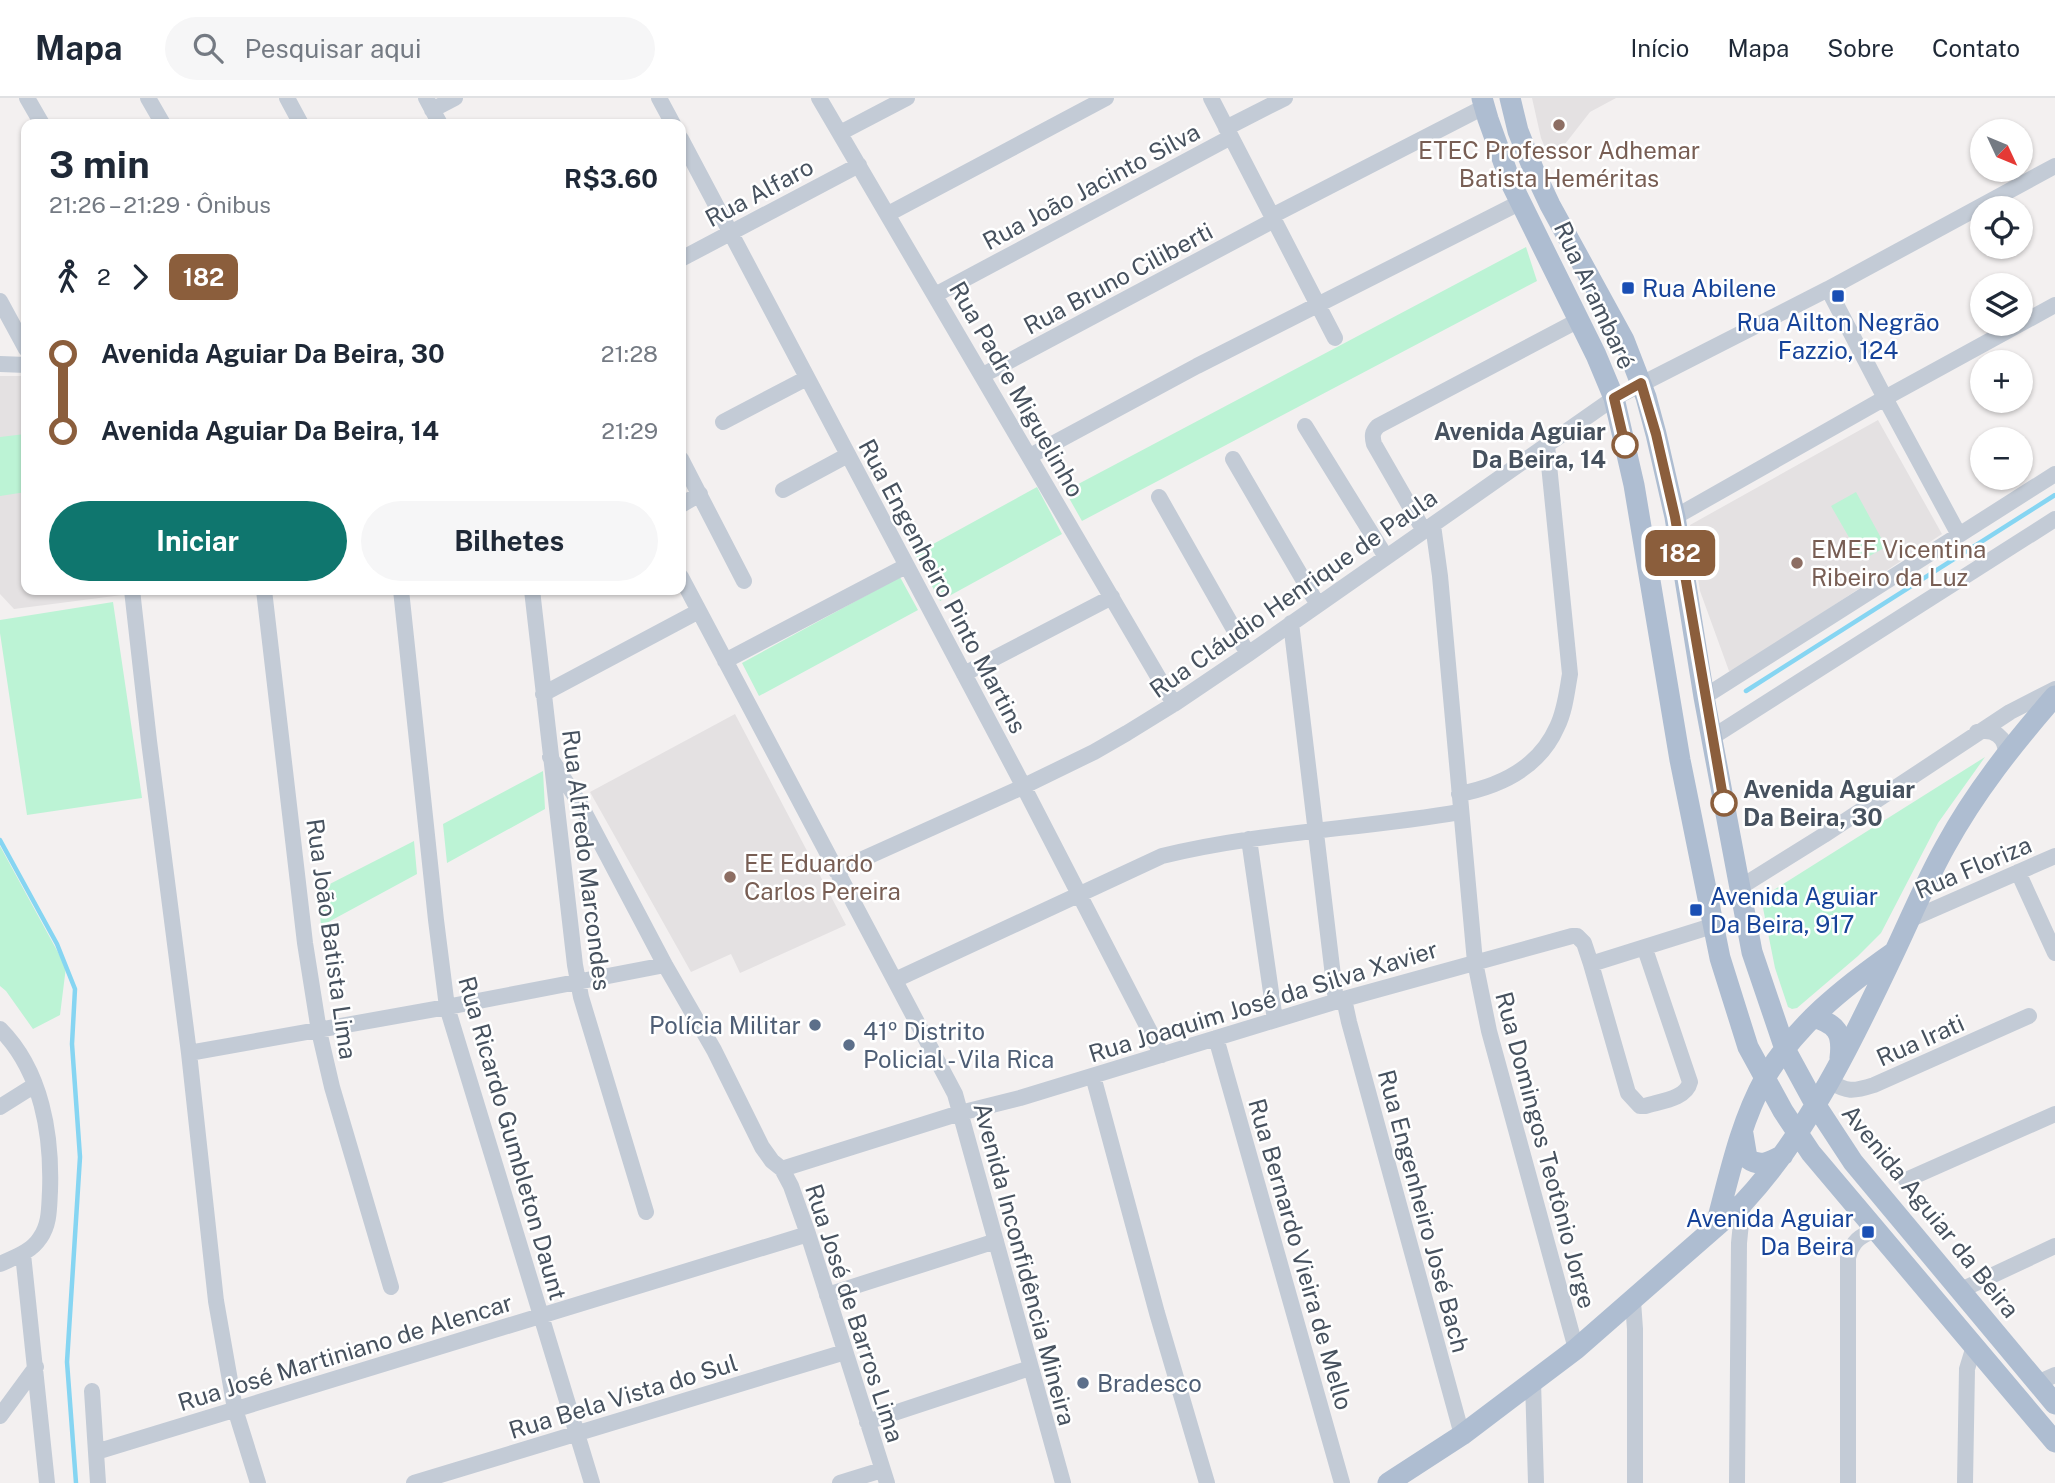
<!DOCTYPE html>
<html lang="pt">
<head>
<meta charset="utf-8">
<style>
	:root { --surface:#fff; --page:#f6f6f7; --text:#1f2937; --muted:#747a83; --line:#e0e1e3; --accent:#0f766e }
	body { margin:0; font-family:"Public Sans",sans-serif; background:var(--page); color:var(--text); height:100vh; display:flex; flex-direction:column; font-size:26px; white-space:nowrap }
	* { box-sizing:border-box; margin:0 }
	p { font-size:23px; color:var(--muted) }
	.icon { flex:none; width:38px; height:38px; fill:none; stroke:currentColor; stroke-width:2; stroke-linecap:round; stroke-linejoin:round }
	.map { position:relative; flex:1; overflow:hidden }
	.side { position:absolute; left:21px; top:21px; width:665px; height:476px; display:flex; flex-direction:column; background:var(--surface); border-radius:14px; box-shadow:0 2px 5px #0004 }
	.side>* { flex:none }
	.badge { padding:0 14px; border-radius:10px; font-size:24px; line-height:46px }
	.needle { width:46px; rotate:134deg }
	.tools { position:absolute; left:1970px; top:21px; display:grid; gap:14px }
	.tools a { display:grid; place-items:center; width:63px; height:63px; border-radius:50%; background:var(--surface); box-shadow:0 2px 5px #0004; font-size:35px }
	.map>.badge { position:absolute; translate:-50% -50%; box-shadow:0 0 0 4px #fff }
	.legs { display:flex; align-items:center; gap:10px; height:77px; padding:0 28px; font-size:23px }
	.legs p { margin-inline-start:auto }
	.head { display:flex; align-items:center; justify-content:space-between; height:119px; padding:0 28px }
	h1 { font-size:38px; font-weight:700; line-height:52px }
	.button { display:flex; gap:14px; margin-top:auto; padding:14px 28px }
	.button a { flex:1; height:80px; border-radius:42px; background:var(--accent); color:#fff; font-size:28px; font-weight:700; line-height:80px; text-align:center }
	.button a+a { background:var(--page); color:var(--text) }
	ul { padding:0 28px; list-style:none }
	li { display:flex; align-items:center; gap:24px; height:77px; font-size:26px }
	li i { display:grid; place-items:center; width:10px; height:100%; margin:0 9px; background:currentColor }
	li i::after { content:''; width:18px; height:18px; margin:-9px; border:5px solid; border-radius:50%; background:var(--surface) }
	li p { margin-inline-start:auto }
	li:first-child i { background:linear-gradient(#0000 50%,currentColor 0) }
	li:last-child i { background:linear-gradient(currentColor 50%,#0000 0) }
	header { display:flex; align-items:center; gap:42px; box-sizing:border-box; height:98px; padding:0 35px; background:var(--surface); border-bottom:2px solid var(--line) }
	header strong { font-size:33px }
	nav { display:flex; gap:38px; margin-inline-start:auto; font-size:24px }
	.search { width:490px; height:63px; background:var(--page); display:flex; align-items:center; gap:18px; box-sizing:border-box; padding:0 24px; border-radius:38px; color:var(--muted); font-size:26px }
	.map>svg:first-child { display:block }
	.education { fill:#e4e1e2 }
	.green { fill:#bcf3d5 }
	.lines { fill:none; stroke-linecap:round; stroke-linejoin:round }
	.stream { stroke:#86d5f2; stroke-width:4.5 }
	.minor { stroke:#c3cbd6; stroke-width:16 }
	.major { stroke:#aebdd1; stroke-width:21 }
	.line-1-casing { stroke:#fff; stroke-width:16 }
	.line-1 { stroke:#8b5e3c; stroke-width:10 }
	.education-dot { fill:#8d6e63; stroke:#fff; stroke-width:2.5 }
	.transit-dot { fill:#1a4fb4; stroke:#fff; stroke-width:2.5 }
	.stop-1-dot { fill:#fff; stroke:#8b5e3c; stroke-width:3.5 }
	.service-dot { fill:#5c6f8a; stroke:#fff; stroke-width:2.5 }
	.labels { text-anchor:middle; dominant-baseline:central; stroke-width:5; stroke-linejoin:round; paint-order:stroke }
	.education-label { font-size:24px; fill:#785e54; stroke:#fff; text-anchor:start }
	.street-label { font-size:24px; fill:#47525f; stroke:#fff }
	.transit-label { font-size:24px; fill:#164399; stroke:#fff; text-anchor:start }
	.stop-label { font-size:24px; font-weight:bold; fill:#47525f; stroke:#fff; text-anchor:end }
	.service-label { font-size:24px; fill:#4e5e75; stroke:#fff; text-anchor:start }
</style>
</head>
<body>
<header>
<strong>Mapa</strong>
<div class="search"><svg class="icon" aria-label="search" viewBox="0 0 24 24"><circle cx="10" cy="10" r="6"/><path d="M15 15l6 6"/></svg>Pesquisar aqui</div>
<nav><a>Início</a><a>Mapa</a><a>Sobre</a><a>Contato</a></nav>
</header>
<div class="map">
<svg width="2055" height="1385" viewBox="0 0 2055 1385">
	<rect width="100%" height="100%" fill="#f3f0f0"/>
	<!-- education -->
	<path class="education" d="M1532,0h84l-26,14 -32,41 -9,4 -8,-19z
		M0,278h26v214h95l1,5 -108,14 -14,-15z
		M1878,322l64,114 -205,135 -8,2 -29,-80 -10,-66z
		M735,616l111,211 -106,48 -9,-19 -40,18 -101,-180z"/>
	<!-- green -->
	<path class="green" d="M1526,149l11,34 -455,240 -17,-30z
		M25,336l1,58 -26,4v-59z
		M1037,389l25,47 -122,67 -25,-47z
		M1856,394l30,55 -24,13 -31,-54z
		M900,479l18,33 -159,86 -17,-33z
		M113,504l29,196 -115,17 -27,-182v-13z
		M1985,659l-47,66 -57,110 -23,23 -61,52 -5,1 -4,-2 -13,-39 -14,-70z
		M543,673l2,38 -98,54 -4,-39z
		M414,743l3,33 -96,52 -3,-36z
		M0,748l66,121 -6,48 -27,14 -27,-38 -6,-5z"/>
	<g class="lines">
		<!-- stream -->
		<path class="stream" d="M1746,593l309,-196
			M0,742l57,104 18,45 -3,55 8,113 -13,205 9,121"/>
		<!-- minor -->
		<path class="minor" d="M27,0l15,26
			M148,0l15,26
			M287,0l14,26
			M426,0l14,26
			M659,0l14,26
			M819,0l355,606
			M1211,0l124,240
			M432,12l23,-12
			M1226,30l59,-30
			M840,35l67,-35
			M681,41l335,633 146,283
			M888,116l218,-116
			M1272,118l212,-109
			M681,161l178,-94
			M1828,191l57,109 74,137
			M935,197l296,-158
			M0,203l26,48
			M0,266l26,1
			M983,277l291,-155
			M723,324l84,-44
			M1305,328l81,131
			M1030,358l167,-90 324,-164
			M681,361l63,122
			M1233,361l85,146
			M783,392l65,-35
			M1159,399l89,157
			M681,407l19,-11
			M1675,419l210,-119 170,-93
			M1433,427l7,51 35,386 14,69 87,318
			M1424,433l-50,-87c-2,-8 -2,-12 4,-18l201,-106
			M681,479l274,517 108,389
			M132,492l17,151 40,312 27,248 19,108 23,74
			M264,492l41,353 14,88 13,56 59,200
			M401,492l35,330 11,87 145,476
			M532,492l43,375 6,32 65,215
			M1291,525l45,378
			M725,563l181,-95
			M964,576l148,-77
			M543,596l156,-83
			M1704,599l351,-223
			M1977,634c17,-4 29,5 29,22
			M1711,640l344,-219
			M550,659l30,47 85,161 49,85 48,97 10,14 10,8 9,17 17,48 79,249
			M1459,696c42,-8 80,-26 98,-67 8,-16 10,-36 13,-53l-23,-229
			M1249,741l26,181
			M836,773l180,-81 78,-38 33,-19 47,-29 74,-50 366,-256 214,-109 227,-123
			M2018,774l37,81
			M1739,790l85,-53 186,-123 45,-23
			M1909,822l146,-64
			M1591,866l37,129 12,13h5c16,-5 41,-7 45,-24l-45,-133
			M895,882l267,-124c98,-24 199,-27 298,-44
			M1344,901l5,23 113,413
			M0,931c42,42 52,106 50,162 -1,16 0,33 -10,47 -9,14 -25,19 -40,26
			M1216,940l126,445
			M189,955l258,-46 218,-42
			M1093,978l64,237 50,170
			M1828,983c20,11 24,11 46,4l155,-69
			M0,1009l35,-22
			M782,1071l178,-56 60,-15 324,-99 228,-63h5l7,7 7,21 121,-38
			M1906,1082l149,-66
			M23,1156l24,229
			M1959,1193l96,-45
			M827,1197l169,-54
			M1633,1203l2,28v154
			M1533,1283l3,102
			M2037,1285l18,-8
			M92,1293l6,92
			M0,1318l36,-49
			M867,1324l163,-54
			M96,1354l712,-218
			M414,1385l431,-131
			M840,1385l42,-13
			M1737,1385l2,-240 4,-40
			M1848,1385v-225c4,-17 12,-22 27,-28
			M1965,1385l2,-114 7,-23"/>
		<!-- major -->
		<path class="major" d="M1482,0l6,21 23,64 85,172 18,43 20,87 46,275 40,198 28,89 35,64 28,42 244,289
			M1510,0l8,33 16,40 16,34 74,135 22,57 10,37 19,83 29,180 48,255 33,97 30,55 38,58 202,242
			M1813,919c24,7 30,16 27,41
			M1743,1036l4,24c13,10 23,4 36,-3
			M1716,1127c13,-48 24,-102 49,-147 31,-53 79,-91 129,-126
			M1388,1385l74,-48 114,-86 167,-146c66,-71 110,-163 151,-250 17,-36 32,-72 51,-106 30,-55 69,-104 110,-151"/>
	</g>
	<g class="lines">
		<!-- line-1 casing -->
		<g class="line-1-casing">
			<path id="line-1" d="M1625,347l-11,-47 27,-15 15,51 19,83 49,286"/>
		</g>
		<!-- line-1 -->
		<use href="#line-1" class="line-1"/>
	</g>
	<!-- markers -->
	<g class="education-dot">
		<circle cx="1559" cy="27" r="7"/>
		<circle cx="1797" cy="465" r="7"/>
		<circle cx="730" cy="779" r="7"/>
	</g>
	<g class="transit-dot">
		<rect x="1621" y="183" width="14" height="14" rx="3.5"/>
		<rect x="1831" y="191" width="14" height="14" rx="3.5"/>
		<rect x="1689" y="805" width="14" height="14" rx="3.5"/>
		<rect x="1861" y="1127" width="14" height="14" rx="3.5"/>
	</g>
	<g class="stop-1-dot">
		<circle cx="1625" cy="347" r="12"/>
		<circle cx="1724" cy="705" r="12"/>
	</g>
	<g class="service-dot">
		<circle cx="815" cy="927" r="7"/>
		<circle cx="849" cy="947" r="7"/>
		<circle cx="1083" cy="1285" r="7"/>
	</g>
	<g class="labels">
		<!-- education labels -->
		<g class="education-label">
			<text x="1559" y="52" text-anchor="middle">ETEC Professor Adhemar<tspan x="1559" dy="28">Batista Heméritas</tspan></text>
			<text x="1811" y="451">EMEF Vicentina<tspan x="1811" dy="28">Ribeiro da Luz</tspan></text>
			<text x="744" y="765">EE Eduardo<tspan x="744" dy="28">Carlos Pereira</tspan></text>
		</g>
		<!-- street labels -->
		<g class="street-label">
			<text transform="translate(1091 88) rotate(-28)">Rua João Jacinto Silva</text>
			<text transform="translate(759 94) rotate(-28)">Rua Alfaro</text>
			<text transform="translate(1118 180) rotate(-28)">Rua Bruno Ciliberti</text>
			<text transform="translate(1595 197) rotate(65)">Rua Arambaré</text>
			<text transform="translate(1017 291) rotate(60)">Rua Padre Miguelinho</text>
			<text transform="translate(943 488) rotate(62)">Rua Engenheiro Pinto Martins</text>
			<text transform="translate(1293 495) rotate(-35)">Rua Cláudio Henrique de Paula</text>
			<text transform="translate(587 762) rotate(83)">Rua Alfredo Marcondes</text>
			<text transform="translate(1973 769) rotate(-23)">Rua Floriza</text>
			<text transform="translate(332 841) rotate(82)">Rua João Batista Lima</text>
			<text transform="translate(1263 903) rotate(-17)">Rua Joaquim José da Silva Xavier</text>
			<text transform="translate(1920 942) rotate(-24)">Rua Irati</text>
			<text transform="translate(513 1040) rotate(74)">Rua Ricardo Gumbleton Daunt</text>
			<text transform="translate(1546 1052) rotate(75)">Rua Domingos Teotônio Jorge</text>
			<text transform="translate(1424 1113) rotate(75)">Rua Engenheiro José Bach</text>
			<text transform="translate(1931 1113) rotate(51)">Avenida Aguiar da Beira</text>
			<text transform="translate(1301 1156) rotate(74)">Rua Bernardo Vieira de Mello</text>
			<text transform="translate(1025 1166) rotate(75)">Avenida Inconfidência Mineira</text>
			<text transform="translate(855 1215) rotate(72)">Rua José de Barros Lima</text>
			<text transform="translate(345 1254) rotate(-17)">Rua José Martiniano de Alencar</text>
			<text transform="translate(623 1298) rotate(-17)">Rua Bela Vista do Sul</text>
		</g>
		<!-- transit labels -->
		<g class="transit-label">
			<text x="1642" y="190">Rua Abilene</text>
			<text x="1838" y="224" text-anchor="middle">Rua Ailton Negrão<tspan x="1838" dy="28">Fazzio, 124</tspan></text>
			<text x="1710" y="798">Avenida Aguiar<tspan x="1710" dy="28">Da Beira, 917</tspan></text>
			<text x="1854" y="1120" text-anchor="end">Avenida Aguiar<tspan x="1854" dy="28">Da Beira</tspan></text>
		</g>
		<!-- stop labels -->
		<g class="stop-label">
			<text x="1606" y="333">Avenida Aguiar<tspan x="1606" dy="28">Da Beira, 14</tspan></text>
			<text x="1743" y="691" text-anchor="start">Avenida Aguiar<tspan x="1743" dy="28">Da Beira, 30</tspan></text>
		</g>
		<!-- service labels -->
		<g class="service-label">
			<text x="801" y="927" text-anchor="end">Polícia Militar</text>
			<text x="863" y="933">41º Distrito<tspan x="863" dy="28">Policial - Vila Rica</tspan></text>
			<text x="1097" y="1285">Bradesco</text>
		</g>
	</g>
</svg>
<div class="tools">
<a><svg class="needle" viewBox="-14 -14 28 28"><path d="M0-13l5 13h-10z" fill="#e53935"/><path d="M0 13l5-13h-10z" fill="#747a83"/></svg></a>
<a><svg class="icon" aria-label="locate" viewBox="0 0 24 24"><circle cx="12" cy="12" r="6"/><path d="M12 2v4M12 18v4M2 12h4M18 12h4"/></svg></a>
<a><svg class="icon" aria-label="layers" viewBox="0 0 24 24"><path d="M12 4l9 5-9 5-9-5zM3 14l9 5 9-5"/></svg></a>
<a>+</a>
<a>−</a>
</div>
<b class="badge" style="left:1680px;top:455px;background:#8b5e3c;color:#fff">182</b>
<section class="side">
<div class="head"><div><h1>3 min</h1><p>21:26 – 21:29 · Ônibus</p></div><b>R$3.60</b></div>
<div class="legs"><svg class="icon" aria-label="walk" viewBox="0 0 24 24"><circle cx="13" cy="4" r="2"/><path d="M13 8l-2 6 4 7M11 14l-3 7M7 12l3-4h3l4 4"/></svg>2<svg class="icon" aria-label="forward" viewBox="0 0 24 24"><path d="M9 5l7 7-7 7"/></svg><b class="badge" style="background:#8b5e3c;color:#fff">182</b></div>
<ul>
<li><i style="color:#8b5e3c"></i><b>Avenida Aguiar Da Beira, 30</b><p>21:28</p></li>
<li><i style="color:#8b5e3c"></i><b>Avenida Aguiar Da Beira, 14</b><p>21:29</p></li>
</ul>
<div class="button"><a>Iniciar</a><a>Bilhetes</a></div>
</section>
</div>
</body>
</html>
